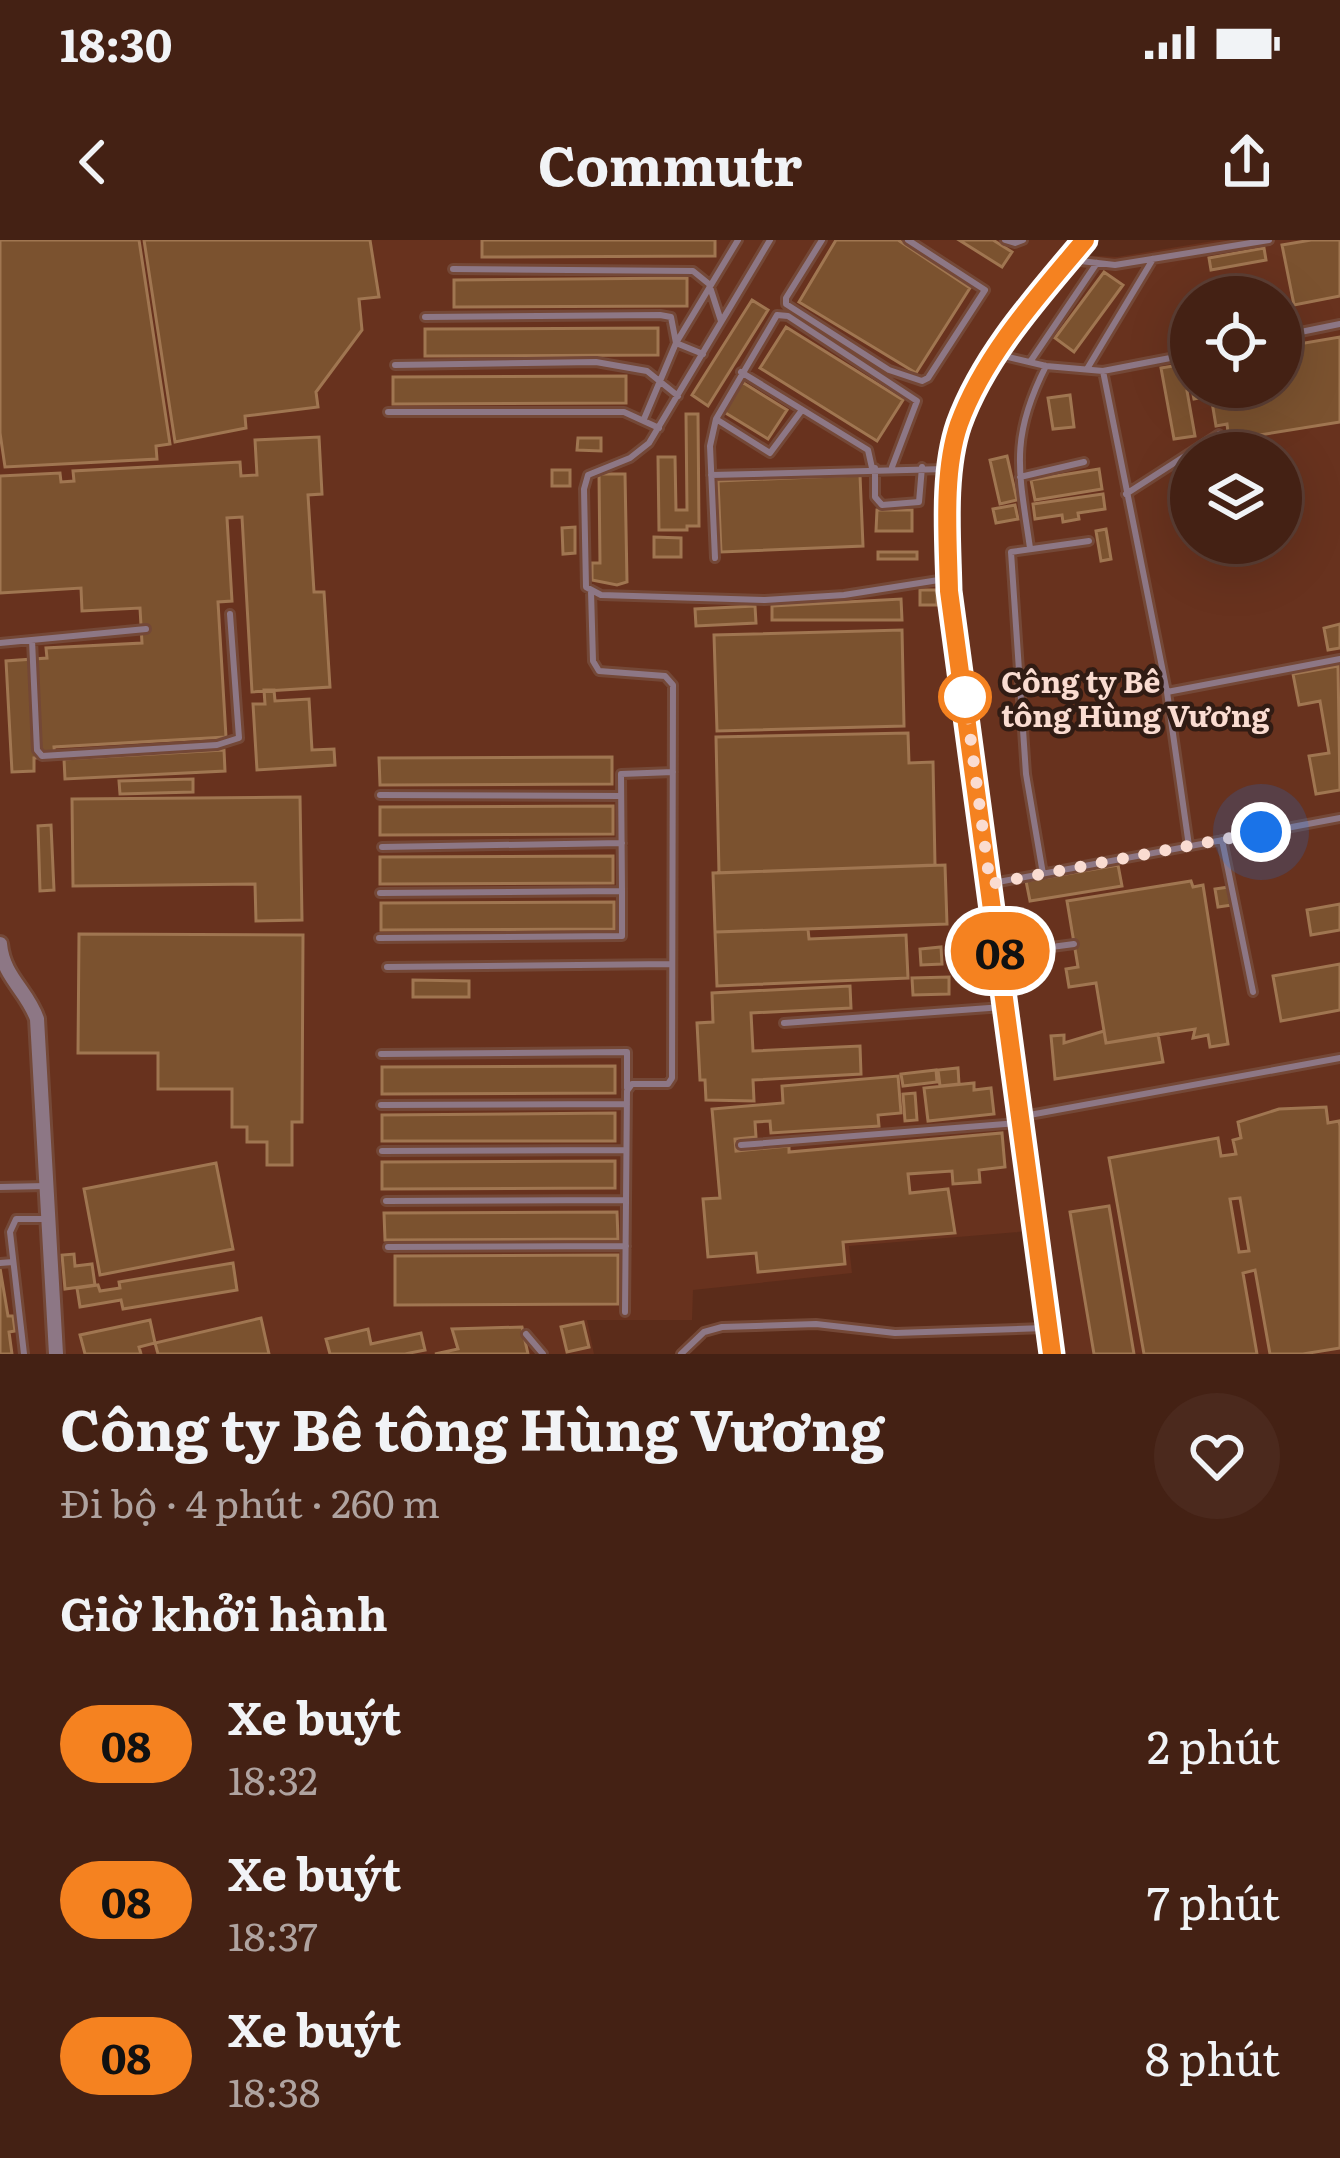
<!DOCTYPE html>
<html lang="vi">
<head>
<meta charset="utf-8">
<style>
	:root { --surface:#442114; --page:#4b291d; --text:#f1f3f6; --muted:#afa3a0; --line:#5c3e34 }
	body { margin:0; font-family:Literata,serif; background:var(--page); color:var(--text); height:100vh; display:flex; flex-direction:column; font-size:45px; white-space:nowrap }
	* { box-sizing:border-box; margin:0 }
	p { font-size:39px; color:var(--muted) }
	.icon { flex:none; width:66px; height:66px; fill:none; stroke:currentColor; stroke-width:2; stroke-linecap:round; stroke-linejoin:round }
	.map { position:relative; height:1114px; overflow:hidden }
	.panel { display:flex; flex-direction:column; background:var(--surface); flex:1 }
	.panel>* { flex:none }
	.badge { padding:0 24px; border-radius:39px; font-size:42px; line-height:78px }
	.tools { position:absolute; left:1170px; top:36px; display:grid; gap:24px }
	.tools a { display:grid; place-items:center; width:132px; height:132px; border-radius:50%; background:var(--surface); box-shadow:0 12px 48px #0002,0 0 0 3px var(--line); font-size:60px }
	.you { position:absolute; width:60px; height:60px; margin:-30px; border:9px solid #fff; border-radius:50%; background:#1a73e8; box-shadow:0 0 0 18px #1a73e833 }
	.map>.badge { position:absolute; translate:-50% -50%; box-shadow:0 0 0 6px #fff }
	h2 { padding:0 60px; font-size:45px; line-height:108px }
	.round { display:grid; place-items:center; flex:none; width:126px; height:126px; border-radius:63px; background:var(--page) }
	.overview { display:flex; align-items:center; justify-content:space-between; height:204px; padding:0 60px }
	h1 { font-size:57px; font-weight:700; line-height:90px }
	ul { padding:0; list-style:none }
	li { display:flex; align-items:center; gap:36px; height:156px; padding:0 60px }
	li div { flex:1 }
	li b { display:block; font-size:45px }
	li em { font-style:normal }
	li .badge { min-width:132px; font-weight:700; text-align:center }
	.status { display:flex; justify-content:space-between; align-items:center; height:84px; padding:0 60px; background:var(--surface); direction:ltr }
	.status svg { height:33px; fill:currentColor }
	header { display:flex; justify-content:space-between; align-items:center; height:156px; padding:0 60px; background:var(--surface); font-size:54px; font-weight:700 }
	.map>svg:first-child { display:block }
	.built { fill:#68321e; fill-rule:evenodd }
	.building { fill:#7b522f; stroke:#a07651; stroke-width:3; fill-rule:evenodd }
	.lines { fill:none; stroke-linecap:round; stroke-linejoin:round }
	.service-casing { stroke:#744837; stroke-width:12 }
	.minor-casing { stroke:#744837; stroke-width:20 }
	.secondary-casing { stroke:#744837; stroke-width:24 }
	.service { stroke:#8d7785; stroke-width:6 }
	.minor { stroke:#8d7785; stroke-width:14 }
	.secondary { stroke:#bb99ae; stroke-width:18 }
	.line-casing { stroke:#fff; stroke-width:27 }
	.line { stroke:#f58220; stroke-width:18 }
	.walk { stroke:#fadcd1; stroke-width:12; stroke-dasharray:0 21.6 }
	.stop-dot { fill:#fff; stroke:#f58220; stroke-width:6 }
	.labels { text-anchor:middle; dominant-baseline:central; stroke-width:9; stroke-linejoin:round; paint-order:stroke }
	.stop-label { font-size:30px; font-weight:bold; fill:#fadcd1; stroke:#311c14; text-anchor:start }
</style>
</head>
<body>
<div class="status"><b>18:30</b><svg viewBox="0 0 49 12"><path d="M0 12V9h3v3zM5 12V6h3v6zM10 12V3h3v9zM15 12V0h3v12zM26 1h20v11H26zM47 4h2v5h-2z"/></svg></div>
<header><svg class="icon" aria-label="back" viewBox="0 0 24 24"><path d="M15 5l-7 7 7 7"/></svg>Commutr<svg class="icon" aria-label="share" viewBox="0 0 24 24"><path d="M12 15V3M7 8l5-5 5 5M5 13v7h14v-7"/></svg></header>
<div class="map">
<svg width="1340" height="1114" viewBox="0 0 1340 1114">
	<rect width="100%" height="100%" fill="#5b2c1a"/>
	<!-- built -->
	<path class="built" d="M0,0h1076l-87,110 -49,164 89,717 -180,15 3,27 -159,17 -1,30h-105l7,34h-594z
		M1219,0h121v1114h-282l-102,-764 -3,-76 11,-85 40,-76 77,-98 36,2zM1191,57h90v90h-90zM1191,213h90v90h-90z"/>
	<!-- building -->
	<path class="building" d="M0,0h139l31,204 -14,2 1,13 -152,8 -5,-34z
		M144,0h226l9,57 -20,2 3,31 -46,62 2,15 -73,9 1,12 -71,14z
		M482,0h233v16l-233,1z
		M836,0h62l72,48 -54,85 -117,-71z
		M959,0h34l19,12 -10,15z
		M1311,0h29v56l-46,9 -12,-60z
		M1264,8l2,12 -55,10 -2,-12z
		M1104,32l19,13 -49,67 -19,-14z
		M687,38v28l-233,1v-27z
		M752,60l16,10 -60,96 -16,-11z
		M786,87l117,73 -26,41 -117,-73z
		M658,88v27l-233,1v-27z
		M1340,97v85l-111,18 -2,-16 -11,2 -4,-24 7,-2 -1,-6 -6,1 -2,-7 -7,1 1,8 -10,2 -2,-9 -5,1 8,45 -21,3 -13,-71 30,-5v24h90v-40z
		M626,136v27l-233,1v-27z
		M742,142l45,28 -19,29 -44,-27z
		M1070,155l4,32 -21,2 -5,-31z
		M686,174h12l1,112h-12v4h-28l-1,-73h17l1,53h11z
		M319,197l3,57 -14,1 6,97h10l6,95 -78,5 -10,-175 -15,1 5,83 -14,1 8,135 -172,10 1,10 -21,1v13l-22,1 -6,-111 41,-3 -1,-10 96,-5 -2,-35 -58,3 -1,-23 -81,5v-117l60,-3 1,9 13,-1 -1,-10 167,-9 1,14 16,-1 -2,-35z
		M578,198h23v13l-24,-1z
		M1007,216l10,44 -17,4 -10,-44z
		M1099,229l3,20 -67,11 -4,-20z
		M552,230h18v16h-18z
		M599,234h26l2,108 -10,3 -25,-5v-17h8z
		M860,235l3,71 -142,6 -3,-71z
		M1103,254l2,15 -27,4 1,6 -16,3 -1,-7 -27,4 -2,-15z
		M1015,265l3,14 -22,4 -3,-14z
		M877,270h35v21h-36z
		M575,287v26l-12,1 -1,-26z
		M1106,289l5,30 -10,2 -5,-30z
		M654,297l27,1v19h-27z
		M878,312h39v7h-39z
		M920,350h17v15h-17z
		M901,359l1,21h-130v-14z
		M755,366l1,17 -60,3 -1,-17z
		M1340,384v24l-12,2 -4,-22z
		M902,390l2,96 -187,5 -3,-96z
		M1338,426l2,124 -24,4 -7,-38 20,-3 -9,-52 -21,4 -6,-31z
		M264,450h10l1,11 34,-2 3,51 22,-1 1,16 -78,5 -4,-66h12z
		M908,493l1,30 24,-1 2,103 -216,8 -3,-136z
		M224,510l1,21 -160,8 -1,-20z
		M612,517v27l-232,1 -1,-27z
		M193,539v13l-73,2 -1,-13z
		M300,557l2,123 -46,1 -1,-37 -182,2 -1,-87z
		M613,566v28l-233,1v-28z
		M51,585l3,65 -14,1 -2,-65z
		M613,616v27l-233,1v-27z
		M945,625l2,59 -232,8 -2,-59z
		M1118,625l4,21 -92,15 -4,-20z
		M1191,641l2,6 10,-2 25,159 -18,3 -2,-12 -15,3 2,-9 -89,14 -10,-60 -27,4 -3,-18 12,-2 -11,-66z
		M1229,647l3,18 -14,2 -3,-18z
		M614,662v27l-233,1v-27z
		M1340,664v26l-29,5 -4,-25z
		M808,689l1,10 97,-4 2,43 -191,8 -2,-54z
		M79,694l224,1 -1,187h-10v43h-25v-23h-20v-15h-15v-38h-74v-36h-80z
		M941,707l1,17 -21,1 -1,-16z
		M963,708l2,25 -10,1 -1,-25z
		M1340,724v46l-59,11 -8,-45z
		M949,737v17l-36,1 -1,-17z
		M413,740l56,1v16h-56z
		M850,746l1,22 -100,5 2,38 107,-5 1,28 -108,6 1,21 -48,-1 -1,-20h-5l-3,-57 16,-1 -1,-29z
		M1104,791l2,12 52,-9 5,28 -108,17 -4,-43 13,-1v8z
		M615,826v27l-233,1v-27z
		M958,828l1,16 -19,2 -2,-16z
		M936,830l1,12 -34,4 -2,-12z
		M898,836l3,37 -23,2 1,11 -108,7 -1,-12 -15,1 1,15 -21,2 1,12 53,-5v6l213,-19 3,34 -26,3 1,12 -27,2 -1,-13 -44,3 2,19 38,-4 7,44 -112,9 2,22 -87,8 -2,-19 -48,4 -5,-58 17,-1 -8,-89 71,-6 -1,-17z
		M974,843v7l17,-2 3,26 -66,7 -4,-33z
		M915,853l2,27 -12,1 -2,-27z
		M1326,867l2,16 11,-2 1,5v222l-37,6h-33l-15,-84 -12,3 14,81h-113l-35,-196 109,-20 3,18 15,-2 -3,-14 8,-2 -3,-16 41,-13zM1240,958l9,53 -10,1 -9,-53z
		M615,873v28h-233v-26z
		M615,921v27l-233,1v-27z
		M216,923l17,86 -133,26 -16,-86z
		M1109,966l25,148h-40l-24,-142z
		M617,972l1,27 -233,1 -1,-27z
		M74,1014l1,12 17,-2 3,21 -30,4 -3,-34z
		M618,1015v49l-223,1v-49z
		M233,1023l4,27 -114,19 -2,-9 -41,7 -3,-19 21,-3 2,6 20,-3 -1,-6z
		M0,1028l8,48h5l2,15 -6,1 3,22h-12z
		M261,1078l8,36h-111l-3,-11z
		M150,1080l5,23 -16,4 2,7h-56l-5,-19z
		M583,1082l6,25 -22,5 -6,-25z
		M522,1087l6,27h-93l23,-5 -6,-20z
		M368,1089l3,15 50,-11 4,17 -20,4h-75l-4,-15z"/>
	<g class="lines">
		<!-- service casing -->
		<g class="service-casing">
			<path id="service" d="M770,0l-121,203 -19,15 -42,17 -4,14 2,98 15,8 164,5 79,-5 101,-16
				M822,0l-36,58v6l103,66 33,11 6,-3 57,-88 -77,-50
				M1005,0l10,3 8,-3
				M1072,20l43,5 154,-25
				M453,29l240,2 16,13 12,37
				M425,77l235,-2 11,2 5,26 27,11
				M1281,96l59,-12
				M1000,115l46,11 57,5 88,-17
				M1030,122l67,-99
				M395,125l201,-3 51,9 31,25
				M1087,129l66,-110
				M1103,131l64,321 22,154
				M741,132l127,78 4,18
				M802,170l-32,43 -54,-34 61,-104 11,1 129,85 -25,66
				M388,172h236l35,16
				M644,179l32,-76 62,-103
				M875,228v29l7,8 37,-3 3,-35
				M711,235l234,-6
				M1020,237l64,-15
				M1126,254l93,-60
				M1030,308c-11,-77 -21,-109 16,-182
				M715,318l-5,-112 6,-27
				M591,351l2,70 6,10 66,5 8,9 -1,393 -4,6h-36l-5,7 -2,221
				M32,400l5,110 5,6 175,-11 22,-7 -9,-124
				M0,403l146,-14
				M1167,452l173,-33
				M380,555l241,1
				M1222,600l31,152
				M382,607l240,-4
				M1043,634l-17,-100 -15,-222 78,-11
				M993,643l347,-65
				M380,653l242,-2 -1,-117 52,-2
				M379,698l243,-2v-45
				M1000,714l74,-10
				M387,727l285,-3
				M784,783l219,-16
				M381,814l246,-2v36
				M381,865l246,-1
				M1024,876l316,-58
				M741,905l277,-22
				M382,911l244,-1
				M0,947l46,-1
				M386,961l240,-1
				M388,1007l238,-1
				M0,1023l13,-1
				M526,1094l17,20
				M24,1114l-14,-122 6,-13h31
				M681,1114l23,-22 18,-5 94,-3 79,9 150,-5"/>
		</g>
		<!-- minor casing -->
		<g class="minor-casing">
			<path id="minor" d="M0,704c3,33 27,46 37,75l19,335"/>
		</g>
		<!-- secondary casing -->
		<g class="secondary-casing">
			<path id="secondary" d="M1052,1114l-103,-763c-1,-49 -6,-121 10,-167 25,-69 79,-128 126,-184"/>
		</g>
		<!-- service -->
		<use href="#service" class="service"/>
		<!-- minor -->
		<use href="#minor" class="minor"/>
		<!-- secondary -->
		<use href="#secondary" class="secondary"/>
	</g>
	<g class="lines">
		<!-- line casing -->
		<g class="line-casing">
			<path id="line" d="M1052,1114l-103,-763c-1,-51 -7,-118 10,-167 25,-69 79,-128 126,-184"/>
		</g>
		<!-- line -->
		<use href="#line" class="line"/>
		<!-- walk -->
		<path class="walk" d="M965,457l25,187 271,-52"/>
	</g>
	<!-- markers -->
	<circle class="stop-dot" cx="965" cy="457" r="24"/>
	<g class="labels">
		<!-- stop labels -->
		<g class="stop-label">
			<text x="1001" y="440">Công ty Bê<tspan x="1001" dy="34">tông Hùng Vương</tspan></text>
		</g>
	</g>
</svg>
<div class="tools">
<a><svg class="icon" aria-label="locate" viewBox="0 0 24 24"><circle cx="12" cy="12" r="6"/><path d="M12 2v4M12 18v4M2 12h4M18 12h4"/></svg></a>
<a><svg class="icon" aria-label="layers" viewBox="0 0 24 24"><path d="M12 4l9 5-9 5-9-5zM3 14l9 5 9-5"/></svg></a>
</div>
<div class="you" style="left:1261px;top:592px"></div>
<b class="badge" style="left:1000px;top:711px;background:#f58220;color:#111">08</b>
</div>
<section class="panel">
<div class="overview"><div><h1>Công ty Bê tông Hùng Vương</h1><p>Đi bộ · 4 phút · 260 m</p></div><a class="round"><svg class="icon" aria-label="heart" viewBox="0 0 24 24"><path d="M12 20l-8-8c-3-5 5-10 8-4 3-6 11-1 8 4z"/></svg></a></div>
<h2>Giờ khởi hành</h2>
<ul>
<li><span class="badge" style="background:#f58220;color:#111">08</span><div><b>Xe buýt</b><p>18:32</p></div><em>2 phút</em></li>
<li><span class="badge" style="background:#f58220;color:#111">08</span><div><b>Xe buýt</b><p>18:37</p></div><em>7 phút</em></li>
<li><span class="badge" style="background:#f58220;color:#111">08</span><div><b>Xe buýt</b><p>18:38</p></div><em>8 phút</em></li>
</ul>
</section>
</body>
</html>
